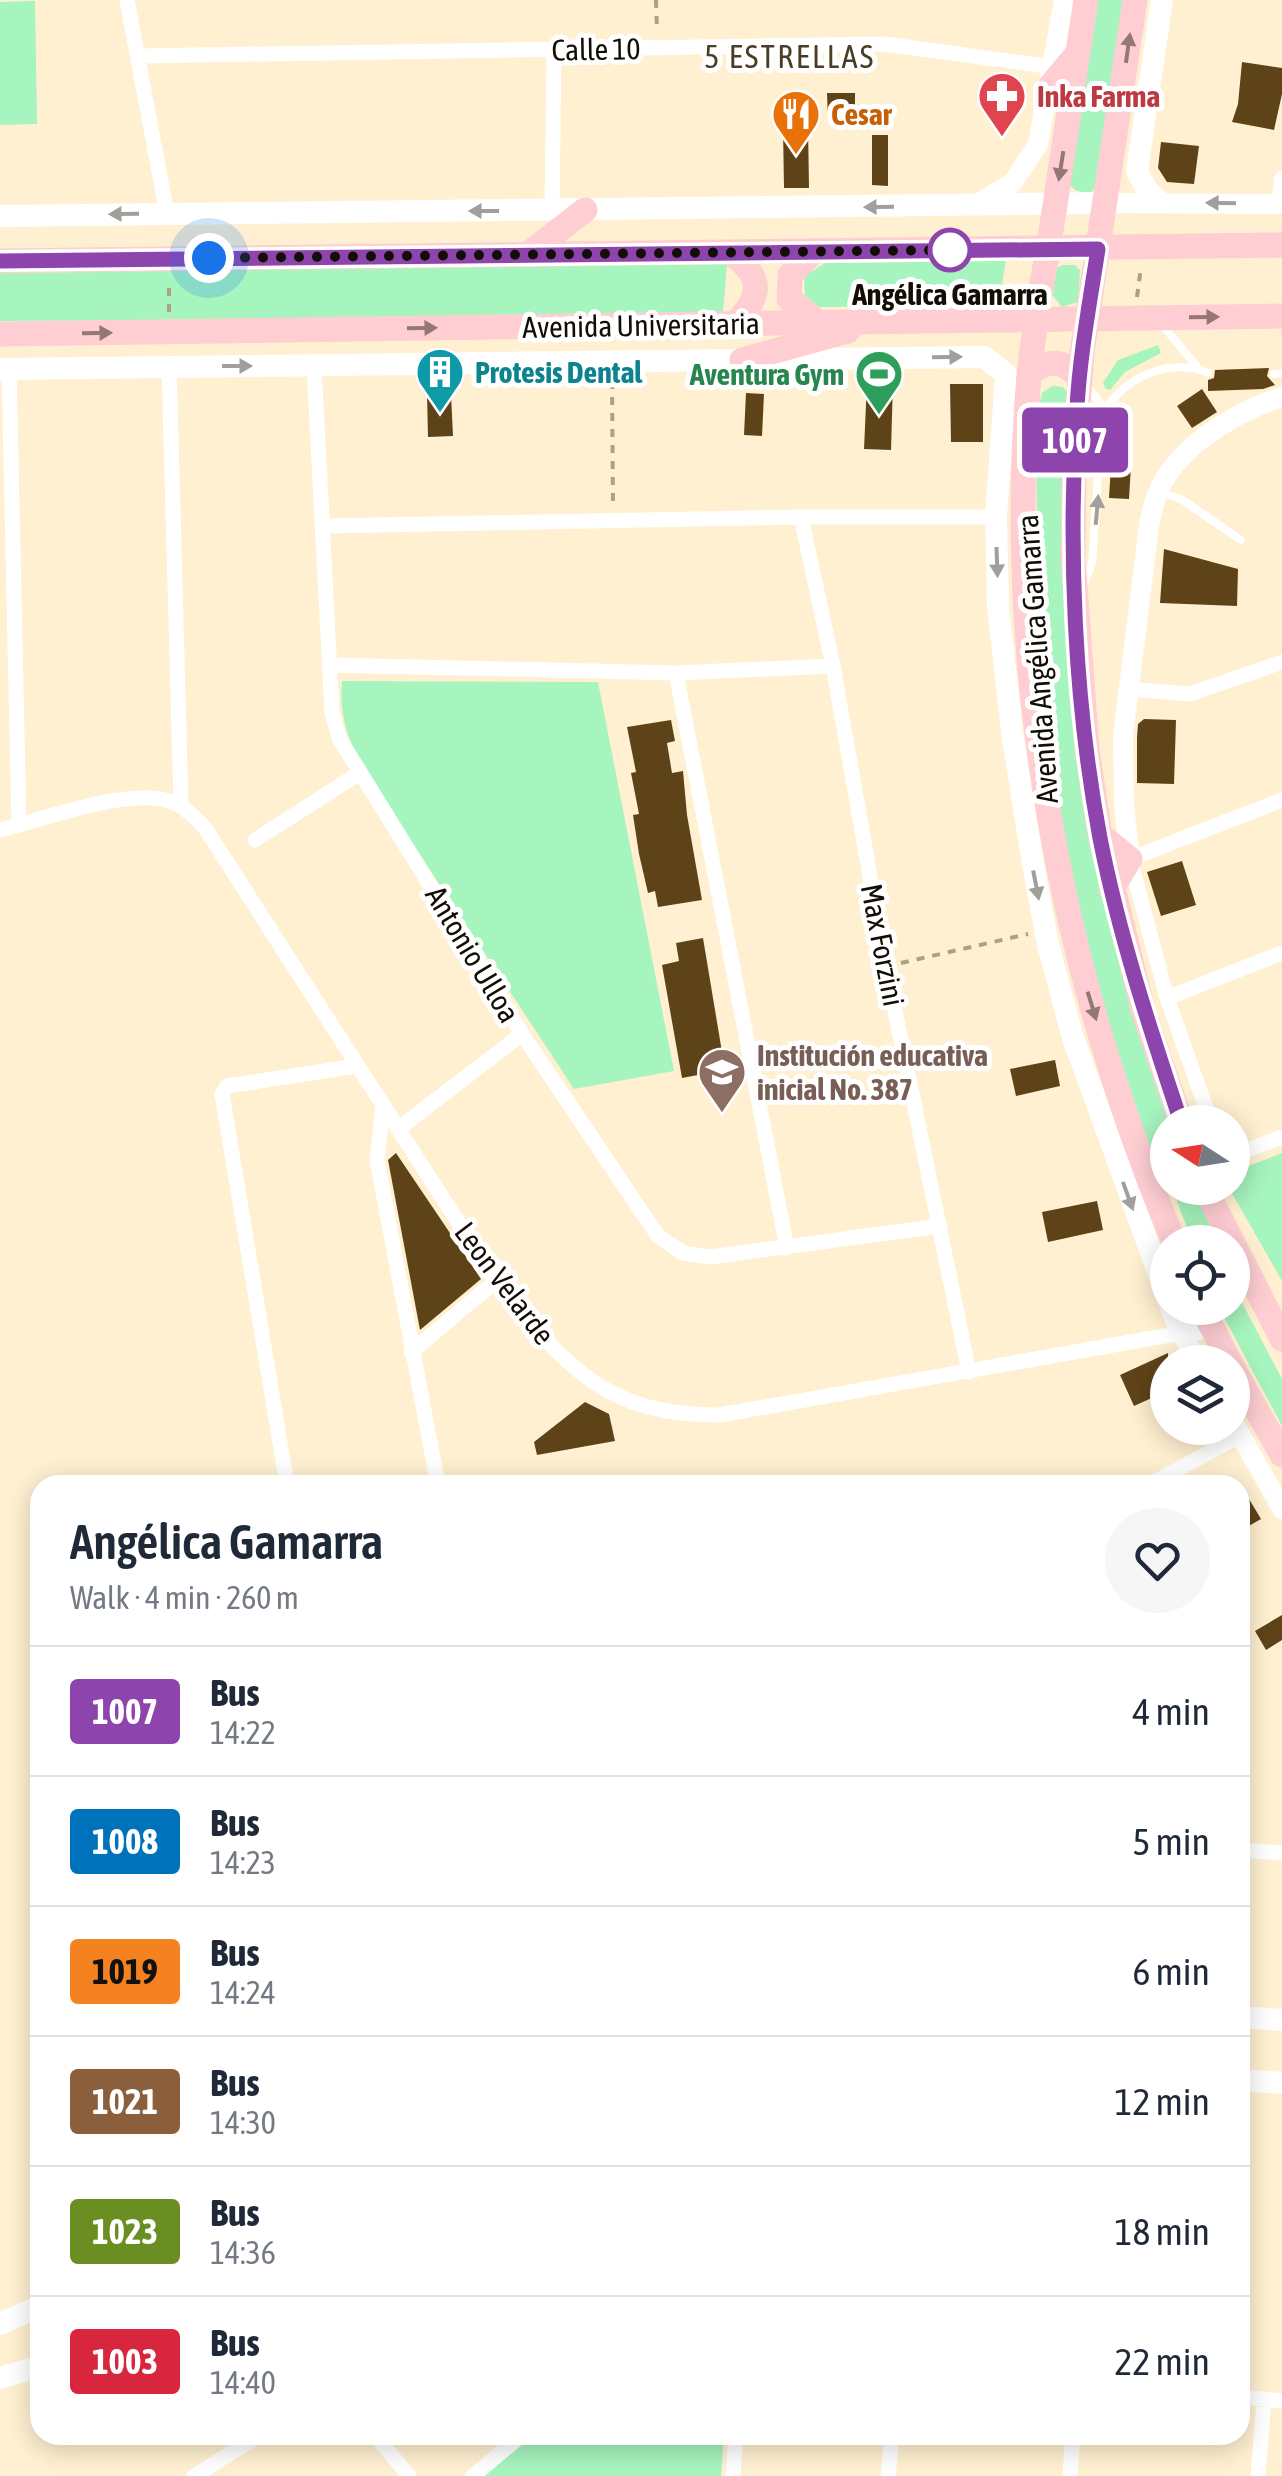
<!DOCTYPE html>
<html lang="en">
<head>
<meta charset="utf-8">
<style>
	:root { --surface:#fff; --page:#f6f6f7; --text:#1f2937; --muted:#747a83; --line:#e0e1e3 }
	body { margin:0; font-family:"Asap Condensed",sans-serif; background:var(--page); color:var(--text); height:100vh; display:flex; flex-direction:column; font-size:38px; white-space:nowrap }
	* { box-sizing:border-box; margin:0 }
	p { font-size:32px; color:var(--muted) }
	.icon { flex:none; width:55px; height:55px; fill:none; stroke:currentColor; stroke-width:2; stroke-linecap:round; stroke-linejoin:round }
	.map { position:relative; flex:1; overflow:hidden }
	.drawer { position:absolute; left:30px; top:1475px; width:1220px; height:970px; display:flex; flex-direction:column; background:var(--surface); border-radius:30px; box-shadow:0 5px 25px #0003 }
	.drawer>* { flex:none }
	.badge { padding:0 20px; border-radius:8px; font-size:35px; line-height:65px }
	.needle { width:65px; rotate:282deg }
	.buttons { position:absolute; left:1150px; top:1105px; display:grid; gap:20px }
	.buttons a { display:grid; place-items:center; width:100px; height:100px; border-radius:50%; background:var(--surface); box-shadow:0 5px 25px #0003; font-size:50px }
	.you { position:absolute; width:50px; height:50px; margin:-25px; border:8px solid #fff; border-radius:50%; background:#1a73e8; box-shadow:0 0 0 15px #1a73e833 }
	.map>.badge { position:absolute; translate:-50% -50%; box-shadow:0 0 0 5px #fff }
	.round { display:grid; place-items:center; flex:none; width:105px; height:105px; border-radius:52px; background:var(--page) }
	.head { display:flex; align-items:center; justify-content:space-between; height:170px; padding:0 40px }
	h1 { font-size:48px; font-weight:600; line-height:75px }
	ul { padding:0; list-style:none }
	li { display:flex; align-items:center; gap:30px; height:130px; padding:0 40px; border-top:2px solid var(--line) }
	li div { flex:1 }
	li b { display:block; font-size:38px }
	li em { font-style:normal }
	li .badge { min-width:110px; font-weight:700; text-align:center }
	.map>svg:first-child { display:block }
	.green { fill:#a6f4be }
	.building { fill:#5f4318 }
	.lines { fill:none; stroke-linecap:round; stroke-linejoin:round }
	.path { stroke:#aca089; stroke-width:4; stroke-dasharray:8 8; stroke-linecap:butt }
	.service { stroke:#fff; stroke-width:8 }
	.minor { stroke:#fff; stroke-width:15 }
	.tertiary { stroke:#fff; stroke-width:20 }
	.secondary { stroke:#fff; stroke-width:22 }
	.primary { stroke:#feced3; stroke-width:25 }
	.oneway { fill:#947876 }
	.oneway2 { fill:#a19f9b }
	.line-casing { stroke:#fff; stroke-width:22 }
	.line { stroke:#8e44ad; stroke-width:15 }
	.walk { stroke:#130e05; stroke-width:10; stroke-dasharray:0 18 }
	.stop-dot { fill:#fff; stroke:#8e44ad; stroke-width:5 }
	.labels { text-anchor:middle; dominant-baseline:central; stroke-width:10; stroke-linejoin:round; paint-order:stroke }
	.street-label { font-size:30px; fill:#130e05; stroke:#fff }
	.health-label { font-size:30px; font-weight:bold; fill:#be3a42; stroke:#fff; text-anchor:start }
	.food-label { font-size:30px; font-weight:bold; fill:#c56008; stroke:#fff; text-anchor:start }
	.stop-label { font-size:30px; font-weight:bold; fill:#130e05; stroke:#fff }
	.culture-label { font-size:30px; font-weight:bold; fill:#0d838f; stroke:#fff; text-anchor:start }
	.leisure-label { font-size:30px; font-weight:bold; fill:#27864d; stroke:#fff; text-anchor:end }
	.education-label { font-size:30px; font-weight:bold; fill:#785e54; stroke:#fff; text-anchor:start }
	.neighbourhood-label { font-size:32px; letter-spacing:2.5px; fill:#493d23; stroke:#fff }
</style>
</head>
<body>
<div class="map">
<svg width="1282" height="2476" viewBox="0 0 1282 2476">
	<rect width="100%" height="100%" fill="#fff0d1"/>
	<!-- green -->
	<path class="green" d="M1097,0h28l-28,185 -6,8 -14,-2 -8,-6z
		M35,1l2,123 -37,1v-123z
		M1006,259l-7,47 -180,1 -14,-11 -1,-20 23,-14z
		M727,264l-4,49 -146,4 -577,4v-48z
		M1063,265h12l5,5 -2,32 -16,5 -9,-11 2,-27z
		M1158,345l3,8 -36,19 -15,18 -4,-1 -3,-6 15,-23z
		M1052,386l11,1 6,8 4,285 97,442h-2l-1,33 -14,5 -56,-172 -25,-90 -23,-170 -11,-108 -2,-202 6,-25z
		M342,681l256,1 76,389 -100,18 -211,-321c-16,-31 -24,-53 -21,-87z
		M1282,1153v128l-53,-93h3l1,-16z
		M1177,1188l19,4 20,50h-23l-16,-40z
		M1233,1286l49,93v47l-63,-118h13z
		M528,2435h196l-3,41h-244z"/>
	<!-- building -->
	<path class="building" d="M1242,62l40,6v26l-8,36 -42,-8 6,-18z
		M827,93h28v28h-27z
		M808,126l1,62h-25l-1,-61z
		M872,135h16v51l-16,-1z
		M1161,142l38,4 -5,38 -27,-2 -9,-14z
		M1269,368l-2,8 8,9 -12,4 -55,2v-11l6,-2 1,-8z
		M867,382h26l-2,68 -27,-1z
		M950,384h33v58h-32z
		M1202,389l15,23 -25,16 -15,-22z
		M746,393l18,1 -2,42 -18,-1z
		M427,394h24l2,42 -25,1z
		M1113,431l20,1 -4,67 -20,-1z
		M1164,549l74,20 -1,37 -77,-3z
		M1144,719l32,1 -2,64 -37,-1v-46l1,-13z
		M671,720l4,21 -8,2 5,30 11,-2 4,44 15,85 -44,7 -3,-16 -7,2 -9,-39 -6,-39 6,-1 -8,-41 5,-1 -9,-45z
		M1182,861l14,44 -35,11 -14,-44z
		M703,938l22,132 -43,8 -20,-113 17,-4 -3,-18z
		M1055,1060l5,26 -44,10 -6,-27z
		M396,1153l85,126 -61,51 -32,-170z
		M1097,1201l6,29 -55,12 -6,-30z
		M1168,1353v68l-12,-25 -22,10 -14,-31z
		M585,1402l24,12 6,27 -78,14 -3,-13z
		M1240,1484l21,35 -21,12z
		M1282,1615v25l-16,10 -11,-19z"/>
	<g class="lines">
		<!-- path -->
		<path class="path" d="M656,0l1,30
			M1137,297l4,-30
			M169,312v-30
			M612,381l1,125
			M901,963l127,-29"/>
		<!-- service -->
		<path class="service" d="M1162,325l37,44
			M1274,374l8,-1
			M1087,386l18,24
			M1162,493l19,6 60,41
			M1083,586l9,-23c2,-24 8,-142 15,-155 21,-33 65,-50 101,-35"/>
		<!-- minor -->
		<path class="minor" d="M127,0l40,214
			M138,56l747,-12 168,23
			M1278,204l4,-26
			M552,211l2,-161
			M169,366l12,439
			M314,366l18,346 7,26 183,296 136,202 25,17 27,4 230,-31
			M9,369l10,456
			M801,517l32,149 53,301 83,405
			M322,526l479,-9h195
			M331,665l345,8 157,-7
			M676,673l111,575
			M1128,689l62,5 92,-32
			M0,830c46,-11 133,-45 175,-27 12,5 21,16 30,25l291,453c68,83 108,135 224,134l461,-82
			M255,840l103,-66
			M1167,998l115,-45
			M383,1106l-6,54 61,325
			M1211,1122l-44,-124 -37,-139 152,-59
			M398,1129l124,-95
			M1232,1156l50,-19
			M411,1352l85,-71
			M287,1485l-65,-391 5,-8 130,-20
			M1149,1485l92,-50
			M1240,1850l42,3
			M1240,2397l42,4
			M375,2435l34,41
			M194,2476l66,-41
			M473,2476l49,-41
			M733,2476l3,-41
			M888,2476l4,-41
			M1070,2476l3,-41
			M1258,2476l6,-77"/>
		<!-- tertiary -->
		<path class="tertiary" d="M1106,203l176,1
			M976,205l37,-23 25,-38 26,-144
			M1130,859l-6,-53 -1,-70 26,-210c2,-10 4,-21 8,-31 17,-47 80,-84 125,-98
			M1181,1333l18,29
			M1232,1420l50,89"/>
		<!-- secondary -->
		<path class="secondary" d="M1160,202l-12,-10 -11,-21 25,-171
			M0,216l1106,-13
			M0,369l984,-12 22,17 -10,143 2,89 14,126 20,127 16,86 25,93 95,261
			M1171,1308l10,25 29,-7
			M1240,2017l42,3
			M1240,2080l42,3
			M0,2324l40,-18
			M0,2378l40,-12"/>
		<!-- primary -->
		<path class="primary" d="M1086,0c-11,73 -22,145 -33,218 -8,52 -19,104 -24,157 -25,295 31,595 145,867
			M1135,0l-53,353 -8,105 -1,101 14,191 13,85 43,175 38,112
			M1050,86l28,-33
			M813,252l-23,23 -1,24 28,23
			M731,253c31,23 32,42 5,70
			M527,255l58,-45
			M0,261l1282,-16
			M0,334l1282,-18
			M742,360l106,-29
			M1029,374c18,-16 36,-14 50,4
			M1100,835l30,24 -19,31
			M1205,1188l77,151
			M1202,1308l28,54
			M1232,1366l50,89"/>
	</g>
	<!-- one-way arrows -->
	<defs><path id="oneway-solid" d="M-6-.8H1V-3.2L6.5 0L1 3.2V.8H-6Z" transform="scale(2.5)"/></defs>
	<g class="oneway">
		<use href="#oneway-solid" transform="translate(1128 48) rotate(-82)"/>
		<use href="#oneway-solid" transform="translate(1061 166) rotate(99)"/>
		<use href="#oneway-solid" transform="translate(1204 317) rotate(-1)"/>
		<use href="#oneway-solid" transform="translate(422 328) rotate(-1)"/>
		<use href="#oneway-solid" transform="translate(97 333) rotate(-1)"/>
		<use href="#oneway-solid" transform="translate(1092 1006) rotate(73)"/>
	</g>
	<g class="oneway2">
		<use href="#oneway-solid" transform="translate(1221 203) rotate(-179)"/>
		<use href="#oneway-solid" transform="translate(879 207) rotate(179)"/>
		<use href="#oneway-solid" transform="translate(484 211) rotate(180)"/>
		<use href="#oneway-solid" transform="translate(124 214) rotate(179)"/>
		<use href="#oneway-solid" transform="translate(947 357) rotate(-1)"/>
		<use href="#oneway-solid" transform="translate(237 366)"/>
		<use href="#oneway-solid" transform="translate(1097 510) rotate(-85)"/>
		<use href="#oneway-solid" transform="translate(997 562) rotate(88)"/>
		<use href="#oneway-solid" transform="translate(1036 885) rotate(79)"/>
		<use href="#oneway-solid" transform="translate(1128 1196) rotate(70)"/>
	</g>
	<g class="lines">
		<!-- line casing -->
		<g class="line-casing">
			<path id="line" d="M0,261l1098,-12c-8,52 -18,105 -21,158 -9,140 -3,293 23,431 19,97 50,191 81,284"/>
		</g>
		<!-- line -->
		<use href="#line" class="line"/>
		<!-- walk -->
		<path class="walk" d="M209,258l749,-8h-8"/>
	</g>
	<!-- icons -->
	<defs>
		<g id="pharmacy-pin" transform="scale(2.5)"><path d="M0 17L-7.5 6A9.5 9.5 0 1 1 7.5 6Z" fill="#e0444e" stroke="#fff"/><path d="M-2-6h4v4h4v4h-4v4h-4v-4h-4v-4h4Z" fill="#fff"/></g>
		<g id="restaurant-pin" transform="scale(2.5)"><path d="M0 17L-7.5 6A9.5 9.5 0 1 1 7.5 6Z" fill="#e8710a" stroke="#fff"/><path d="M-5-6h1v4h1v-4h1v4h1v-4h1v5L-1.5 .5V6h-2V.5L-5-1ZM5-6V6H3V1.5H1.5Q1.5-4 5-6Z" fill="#fff"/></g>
		<g id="building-pin" transform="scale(2.5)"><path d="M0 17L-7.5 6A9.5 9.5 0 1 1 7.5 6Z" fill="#0f9aa8" stroke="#fff"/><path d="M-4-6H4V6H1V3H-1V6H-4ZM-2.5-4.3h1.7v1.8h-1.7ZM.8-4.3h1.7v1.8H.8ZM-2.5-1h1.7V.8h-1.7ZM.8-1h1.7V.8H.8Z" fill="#fff"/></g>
		<g id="stadium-pin" transform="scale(2.5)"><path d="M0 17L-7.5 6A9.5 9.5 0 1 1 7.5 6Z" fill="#2e9e5b" stroke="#fff"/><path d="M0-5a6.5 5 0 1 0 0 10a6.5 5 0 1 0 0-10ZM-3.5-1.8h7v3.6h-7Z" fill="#fff"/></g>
		<g id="school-pin" transform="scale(2.5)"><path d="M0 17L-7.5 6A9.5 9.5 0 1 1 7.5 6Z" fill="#8d6e63" stroke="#fff"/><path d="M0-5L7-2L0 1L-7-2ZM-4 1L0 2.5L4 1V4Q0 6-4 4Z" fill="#fff"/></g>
	</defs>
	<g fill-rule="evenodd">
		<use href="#pharmacy-pin" x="1002" y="96"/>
		<use href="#restaurant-pin" x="796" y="114"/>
		<use href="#building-pin" x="440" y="372"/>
		<use href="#stadium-pin" x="879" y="374"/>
		<use href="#school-pin" x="722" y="1072"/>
	</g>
	<!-- markers -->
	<circle class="stop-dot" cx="950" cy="250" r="20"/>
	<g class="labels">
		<!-- street labels -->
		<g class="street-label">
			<text transform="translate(596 49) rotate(-1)">Calle 10</text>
			<text transform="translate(641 325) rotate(-1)">Avenida Universitaria</text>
			<text transform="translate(1037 659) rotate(-94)">Avenida Angélica Gamarra</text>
			<text transform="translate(883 945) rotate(79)">Max Forzini</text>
			<text transform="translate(473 954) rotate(59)">Antonio Ulloa</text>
			<text transform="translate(505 1283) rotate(53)">Leon Velarde</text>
		</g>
		<!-- health labels -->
		<g class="health-label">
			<text x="1037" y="96">Inka Farma</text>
		</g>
		<!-- food labels -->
		<g class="food-label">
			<text x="831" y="114">Cesar</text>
		</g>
		<!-- stop labels -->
		<g class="stop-label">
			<text x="950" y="294">Angélica Gamarra</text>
		</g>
		<!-- culture labels -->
		<g class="culture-label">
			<text x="475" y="372">Protesis Dental</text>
		</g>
		<!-- leisure labels -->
		<g class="leisure-label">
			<text x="844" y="374">Aventura Gym</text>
		</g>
		<!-- education labels -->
		<g class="education-label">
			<text x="757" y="1055">Institución educativa<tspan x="757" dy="34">inicial No. 387</tspan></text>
		</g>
		<!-- neighbourhood labels -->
		<g class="neighbourhood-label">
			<text x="790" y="56">5 ESTRELLAS</text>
		</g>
	</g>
</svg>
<div class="buttons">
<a><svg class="needle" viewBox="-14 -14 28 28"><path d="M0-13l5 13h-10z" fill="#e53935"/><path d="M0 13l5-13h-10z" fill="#747a83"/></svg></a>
<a><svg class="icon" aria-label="locate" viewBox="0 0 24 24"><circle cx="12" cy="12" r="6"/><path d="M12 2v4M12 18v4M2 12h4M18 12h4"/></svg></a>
<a><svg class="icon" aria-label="layers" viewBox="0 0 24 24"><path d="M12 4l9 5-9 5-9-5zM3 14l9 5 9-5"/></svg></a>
</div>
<div class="you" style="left:209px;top:258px"></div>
<b class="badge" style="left:1075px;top:440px;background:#8e44ad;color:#fff">1007</b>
<section class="drawer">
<div class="head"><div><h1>Angélica Gamarra</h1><p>Walk · 4 min · 260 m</p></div><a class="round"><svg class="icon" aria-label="heart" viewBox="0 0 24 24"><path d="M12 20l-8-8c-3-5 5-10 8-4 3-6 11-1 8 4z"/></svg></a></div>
<ul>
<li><span class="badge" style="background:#8e44ad;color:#fff">1007</span><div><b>Bus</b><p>14:22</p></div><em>4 min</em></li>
<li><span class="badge" style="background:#0072bc;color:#fff">1008</span><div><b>Bus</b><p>14:23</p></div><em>5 min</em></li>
<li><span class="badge" style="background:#f58220;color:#111">1019</span><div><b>Bus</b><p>14:24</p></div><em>6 min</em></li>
<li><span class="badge" style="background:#8b5e3c;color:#fff">1021</span><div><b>Bus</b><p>14:30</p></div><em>12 min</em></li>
<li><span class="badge" style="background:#6b8e23;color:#fff">1023</span><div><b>Bus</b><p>14:36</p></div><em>18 min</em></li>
<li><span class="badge" style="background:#d7263d;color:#fff">1003</span><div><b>Bus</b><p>14:40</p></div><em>22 min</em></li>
</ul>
</section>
</div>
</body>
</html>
